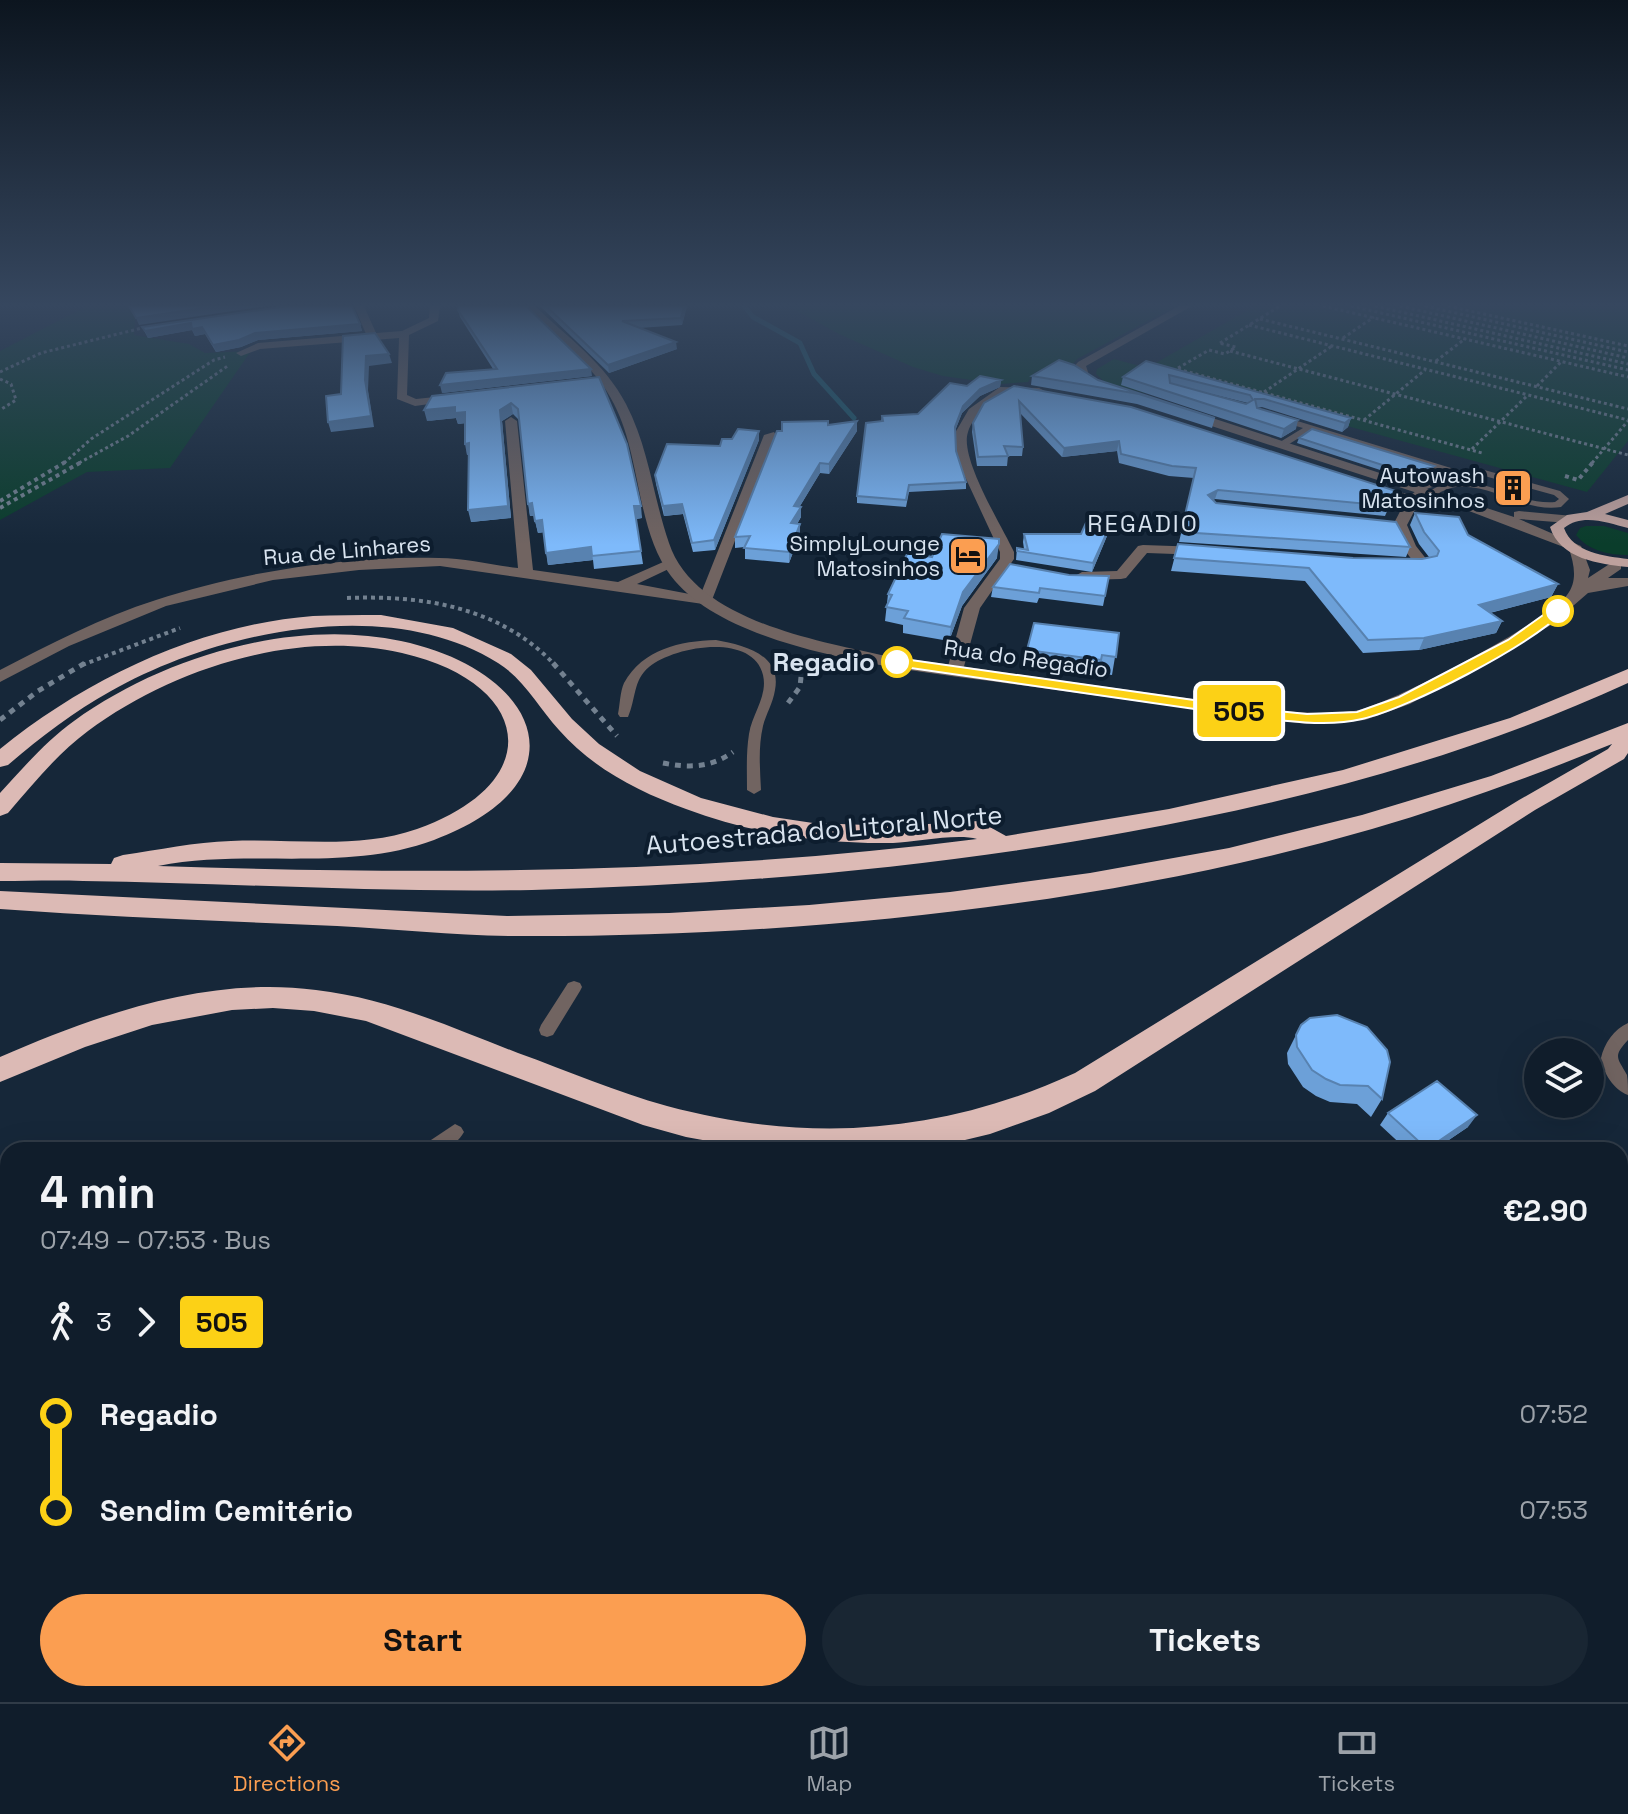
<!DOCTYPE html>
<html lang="en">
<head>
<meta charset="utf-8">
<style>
	:root { --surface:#101d2b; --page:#192633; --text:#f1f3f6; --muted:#9ca2a9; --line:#303b47; --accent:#fb9e51 }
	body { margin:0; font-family:"Space Grotesk",sans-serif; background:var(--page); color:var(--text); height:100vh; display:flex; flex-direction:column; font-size:30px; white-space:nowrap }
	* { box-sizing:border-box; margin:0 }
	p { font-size:26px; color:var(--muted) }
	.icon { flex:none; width:44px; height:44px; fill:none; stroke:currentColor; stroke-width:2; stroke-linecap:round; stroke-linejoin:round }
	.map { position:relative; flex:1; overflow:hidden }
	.details { position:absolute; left:0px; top:1142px; width:1628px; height:560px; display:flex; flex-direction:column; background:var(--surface); border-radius:24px 24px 0 0; box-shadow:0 8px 32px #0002,0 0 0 2px var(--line) }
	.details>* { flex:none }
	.badge { padding:0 16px; border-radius:6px; font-size:28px; line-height:52px }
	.fabs { position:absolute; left:1524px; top:1038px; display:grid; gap:16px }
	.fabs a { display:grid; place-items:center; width:80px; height:80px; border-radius:50%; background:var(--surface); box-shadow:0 8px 32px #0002,0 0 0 2px var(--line); font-size:40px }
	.map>.badge { position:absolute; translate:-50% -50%; box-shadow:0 0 0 4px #fff }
	.legs { display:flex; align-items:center; gap:12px; height:88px; padding:0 40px; font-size:26px }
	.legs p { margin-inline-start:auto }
	.headline { display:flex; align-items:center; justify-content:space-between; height:136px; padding:0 40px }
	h1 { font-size:44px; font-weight:700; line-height:60px }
	.button { display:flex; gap:16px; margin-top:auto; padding:16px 40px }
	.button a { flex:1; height:92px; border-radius:48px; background:var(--accent); color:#111; font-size:32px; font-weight:700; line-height:92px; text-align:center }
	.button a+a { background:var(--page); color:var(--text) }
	ul { padding:0 40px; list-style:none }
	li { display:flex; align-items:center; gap:28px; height:96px; font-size:30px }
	li i { display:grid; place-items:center; width:12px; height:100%; margin:0 10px; background:currentColor }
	li i::after { content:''; width:20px; height:20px; margin:-10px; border:6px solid; border-radius:50%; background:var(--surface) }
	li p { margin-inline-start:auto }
	li:first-child i { background:linear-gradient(#0000 50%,currentColor 0) }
	li:last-child i { background:linear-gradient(currentColor 50%,#0000 0) }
	.tabs { display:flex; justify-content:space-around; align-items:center; height:112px; border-top:2px solid var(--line); background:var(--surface); font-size:22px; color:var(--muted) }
	.tabs a { display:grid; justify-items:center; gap:4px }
	.tabs .active { color:var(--accent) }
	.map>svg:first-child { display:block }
	.green { fill:#0a3d2b }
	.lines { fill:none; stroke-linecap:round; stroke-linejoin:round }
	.stream { stroke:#1e5b6c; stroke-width:5 }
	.path-far3 { stroke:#738190; stroke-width:3; stroke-dasharray:3 3; stroke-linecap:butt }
	.path-far2 { stroke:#738190; stroke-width:4; stroke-dasharray:4 4; stroke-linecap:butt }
	.path-far1 { stroke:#738190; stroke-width:5; stroke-dasharray:6 6; stroke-linecap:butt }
	.path { stroke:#738190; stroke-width:8; stroke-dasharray:9 9; stroke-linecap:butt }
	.service { fill:#716461; fill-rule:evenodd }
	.minor { fill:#716461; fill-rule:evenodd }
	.tertiary { fill:#716461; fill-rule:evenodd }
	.primary { fill:#bea19d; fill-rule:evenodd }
	.motorway { fill:#dcbab5; fill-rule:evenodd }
	.wall { fill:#6ca0d8; fill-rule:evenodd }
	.shaded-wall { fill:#5882b0 }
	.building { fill:#7ebafb; stroke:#5882b0; stroke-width:2; fill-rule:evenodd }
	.line-1 { fill:#fcd116; stroke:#fff; stroke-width:2 }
	.stop-1-dot { fill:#fff; stroke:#fcd116; stroke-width:4 }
	.labels { text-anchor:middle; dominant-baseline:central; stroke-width:8; stroke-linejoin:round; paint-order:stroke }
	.far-poi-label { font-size:22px; fill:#d8e3ef; stroke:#0d1d2e; text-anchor:end }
	.far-street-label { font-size:22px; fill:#d8e3ef; stroke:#0d1d2e }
	.far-neighbourhood-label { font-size:24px; letter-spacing:2px; fill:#d8e3ef; stroke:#0d1d2e }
	.stop-label { font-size:26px; font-weight:bold; fill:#d8e3ef; stroke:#0d1d2e; text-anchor:end }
	.street-label { font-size:26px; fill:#d8e3ef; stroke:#0d1d2e }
</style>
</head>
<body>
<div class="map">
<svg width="1628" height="1702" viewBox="0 0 1628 1702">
	<rect width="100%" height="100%" fill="#162739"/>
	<!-- green -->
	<path class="green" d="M136,306l-2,29 55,9 16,9 46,-2 -81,117 -83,4 -87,48v-169l85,-44z
		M788,306h387l-98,53 -10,12 -18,-5 -15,7 -6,9 -28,2 -57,-8 -30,-9 -74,-33z
		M1255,306h373v135l-41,51 -410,-113 -33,14 -39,-11 -9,-8 1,-5 17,-10 33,9z
		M1586,526h18l24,7v22c-19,0 -39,-4 -52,-20l4,-7z"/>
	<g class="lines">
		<!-- stream -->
		<path class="stream" d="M744,306l9,11 47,26 14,31 40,44"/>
		<!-- path-far3 -->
		<path class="path-far3" d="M1323,306l305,71
			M1351,306l277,64
			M1375,306l253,58
			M1400,306l228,52
			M1425,306l203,46
			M1448,306l180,40
			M1260,319l368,90
			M1249,325l379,95
			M1343,338l31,-21
			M1220,343l60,-37
			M1230,351l398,104
			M1436,361l30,-23
			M1178,368l31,-18 16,4 11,-7 -17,-4
			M1178,369l304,84
			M0,372l41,-19 101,-25
			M0,379l11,5 5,16 -16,10
			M1537,386l24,-24
			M1264,392l68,-46
			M1364,420l61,-50
			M1472,449l56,-54
			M64,463l27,-24 123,-79 11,-3
			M79,463l49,-27 101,-71
			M1592,463l36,-42"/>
		<!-- path-far2 -->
		<path class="path-far2" d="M1565,476l13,4 16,-19
			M0,501l67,-40
			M0,508l83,-47
			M347,598c77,-3 153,9 208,67
			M82,665l98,-37
			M804,665l3,-2"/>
		<!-- path-far1 -->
		<path class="path-far1" d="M553,663l64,73
			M788,703l12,-16 2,-20 5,-4
			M0,720l38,-29 47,-28
			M663,763c25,5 48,5 70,-11"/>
		<!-- path -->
		<path class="path" d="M0,1535l8,-39"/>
		<!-- service -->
		<path class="service" d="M1281,416l170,52 2,2 -8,2 -135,-41 -24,15h-6v-4l23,-14 -25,-7v-4z
			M1477,468l83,23 9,8 -8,8c-36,6 -68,-24 -105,-20 -9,1 -16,6 -24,9l-5,-3c42,-32 85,13 128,9l4,-3 -5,-4 -77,-21 -58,17 -5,-3z
			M716,640c27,5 66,14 59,50 -2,13 -9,24 -12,36 -5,21 -3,43 -2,64l-7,4 -7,-4c0,-18 -1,-37 2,-56 3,-20 19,-38 14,-59 -10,-43 -89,-29 -114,-8 -16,13 -13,32 -21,50h-8l-2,-3c2,-10 2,-22 6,-31 19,-34 56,-42 92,-43z
			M574,981l6,2 2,4 -2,4 -27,44 -6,2 -6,-2 -2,-5 2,-5 27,-42z
			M1628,1023v17c-16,17 -10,18 -1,35 1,6 1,14 1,20 -14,-5 -25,-22 -27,-37 3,-14 13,-29 27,-35z
			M455,1124l6,3 3,5c-10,17 -24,18 -42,18l3,-6z"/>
		<!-- minor -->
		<path class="minor" d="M354,306h10l12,27 26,-2 27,-13 1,-12h10l-2,15 -29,14 -2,60 9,4 38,-4 4,1v4l-43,6 -18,-7 2,-61 -139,11 -19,7 -5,-3 22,-10 108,-9z
			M1000,387l39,1 6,3 -6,3 -33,-1c-14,11 -32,20 -38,39 -9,26 34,94 46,120v7l-34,49 -17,62 -8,5 -8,-5 17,-62 36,-49v-7l-46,-99 1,-20 14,-24z
			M511,417l6,4 16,149 85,12 52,-23 7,4 -2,3 -38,18 63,12 64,-161 10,-3 2,3 -66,170 -270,-39 -81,4 -86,10 -107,26 -97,40 -69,36v-12c50,-26 102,-53 156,-70 85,-28 193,-45 283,-42 26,0 53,7 79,10l-13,-147z
			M1364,483l47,12 5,-4h10l2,3 -9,8 -12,23 9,21 15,19 -2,3h-29v-6l13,-1 -11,-14 -9,-22 12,-23 -41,-13z
			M1143,545l59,2 7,4 -7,4 -55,-2 -21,25 -5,1 -39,1 -7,-4 7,-4 35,-1 21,-25z"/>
		<!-- tertiary -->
		<path class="tertiary" d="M524,306h11c32,31 70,57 91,98 23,44 27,93 43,139 25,76 144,97 212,112l376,53c33,4 64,7 97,3 33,-4 194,-90 213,-116 11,-14 7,-31 2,-46l-121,-46 -261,-85v-6l4,-1 323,106v-5l5,-1 54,5 2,3 -7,4 -49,-4 62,27 9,24 -2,8 23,-15h10v6l-13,9h20v8l-40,7 -37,32 -141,79 -45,16 -58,4 -50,-6c-74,-10 -148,-21 -222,-31 -97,-14 -302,-29 -364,-111 -35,-46 -30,-120 -57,-172 -20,-41 -60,-65 -90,-98z
			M1179,306h13l-106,60 3,9 14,8v4c-13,2 -23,-9 -30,-19l5,-6z"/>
		<!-- primary -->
		<path class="primary" d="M1628,495v9l-23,10 23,6v8c-21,-5 -45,-15 -64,0 9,25 41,28 64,31v8c-29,-3 -68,-8 -78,-40l17,-12 20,-3z"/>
		<!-- motorway -->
		<path class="motorway" d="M381,615l72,13 58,26 20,16 41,49 27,25 41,27 61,27 72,19 40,6 81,3 85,-5 27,15 163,-27 174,-39 167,-52 118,-49v14c-159,73 -328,118 -500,149 -197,36 -396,53 -596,58 -150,3 -299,-7 -449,-9 -28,-1 -55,0 -83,0v-18l111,1 3,-6 9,-3c36,-5 71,-13 108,-14 61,-3 126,9 186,-12 134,-48 113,-147 -15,-176 -107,-24 -229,15 -314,78 -31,23 -55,53 -80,82l-8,3v-23c23,-25 46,-52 74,-72 89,-64 217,-103 327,-80 137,29 189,140 33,199 -89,33 -184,8 -276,26 275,9 547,8 819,-27 -20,-6 -61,3 -84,4 -70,1 -141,-9 -207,-34 -47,-17 -94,-41 -127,-79 -20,-22 -35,-51 -61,-67 -109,-69 -281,-32 -387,28 -38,21 -70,46 -103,74l-8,2v-18c88,-71 199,-124 313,-133 22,-1 45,-1 68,-1z
			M1628,723v30l-4,6 -89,51 -440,281 -46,22 -59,21 -50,12 -28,4h-154l-72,-13 -43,-12 -277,-104 -52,-10 -41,-3 -41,2 -80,15 -67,22 -85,35v-25c99,-43 207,-81 316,-67 71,8 137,38 202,63 50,18 98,39 149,53 141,38 275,28 408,-33l444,-273 89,-51 4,-5c-79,32 -158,61 -240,85 -269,78 -583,109 -863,107 -57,-1 -115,-7 -172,-10 -113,-5 -225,-9 -337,-17v-18l507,25 162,-3 140,-8 141,-13 140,-19 139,-25 133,-33 129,-39z"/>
	</g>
	<!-- wall -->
	<path class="wall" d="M540,306h147l-5,19 -43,3 38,21 -68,24z
		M458,310l134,66 -150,17 51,-24 -33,-52z
		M360,324l2,7 -104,9 -17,7 -25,5 -11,-18 -10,2 -3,-6 -44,8 -6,-11z
		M1146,361l205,57 -3,9 -6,5 -80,-25 -6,1 40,21 -15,9 -160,-53 2,-8zM1179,386l69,17 -2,1z
		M1032,376l66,4 117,38 -3,10 -75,-24 -106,-19z
		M599,377l43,141 -6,1 7,45 -49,5 -1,-9 -45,5 -4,-33 -6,1 -4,-17h-4l-11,-96 -6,-6 -11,7 9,97 -40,4 -2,-67h-2l-2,-32 -7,1 -2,-6 -29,3z
		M1001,380l-1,7 -20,9 -18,17 -7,18 1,20 10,31v7l-57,3 -3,15 -49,-4v-7l24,-75 1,-5 36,-2 49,-28z
		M1014,386l382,105 -11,25 -170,-17 -2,1 3,3 194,44 -4,10 -227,-15 15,-64 -25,-2 -50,-13 -2,-12 -55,6 -42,-44 3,34 -1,9h-14l-1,10h-30l-5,-34 1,-9z
		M857,421v10l-28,43 -9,-1 -20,33 1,1v10l-4,7 3,10 -11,29 -44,-4v-12l-10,1v-11l47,-106z
		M759,431v9l-44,110 -22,2 -10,-38 -19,2 -8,-32 -1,-9 77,-36z
		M1299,438l135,28 -2,5 -24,8 -111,-36z
		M1415,513l53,22 90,49 -7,13 -61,16 12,8 -6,12 -77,17 -56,3 -58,-72 -134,-10 7,-27 175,14 69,1 7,-2 -10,-13 -9,-19z
		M1109,528l-2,8 -15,36 -76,-12 1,-12 7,1 -1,-7 1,-8h57z
		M932,557l65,1 -35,48 -13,35 -46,-8v-8l-18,-4 3,-27z
		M1069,575l40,1 -6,30 -64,-8 -2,5 -46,-6 2,-10z
		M1119,633l-7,42 -14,-2 -1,5 -73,-11 3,-17z
		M1301,1025l81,74 -11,18 -14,-13 -27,-2 -14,-6 -13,-9 -15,-23 -1,-11z
		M1388,1113l80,14 -34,23h-27l-27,-25z
		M846,1694h131l-2,8h-128z
		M1182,1694h193v8h-191z"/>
	<!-- shaded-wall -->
	<path class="shaded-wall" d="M216,306h50l-127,19 -3,-7z
		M684,306h3l-5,19 -1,-7z
		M191,323l11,4 3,7 -10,2 -3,-6 -44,8 -3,-7z
		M360,324l2,7 -104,9 -17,7 -25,5 -3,-7 42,-12z
		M676,342l1,7 -68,24 -1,-8z
		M389,354l3,9 -23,3 -1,24 6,37 -43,5 -3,-10 37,-42 1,-24z
		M591,369l1,7 -150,17 -2,-8z
		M1001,380l-1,7 -20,9 -18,17 -8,20 1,-6 8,-21 17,-17z
		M511,403l2,11 -11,7 9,97 -40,4 -3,-12 32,-100z
		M455,407l10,5 3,11 -10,1 -2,-6 -29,3 -3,-11z
		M1351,418l-3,9 -6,5 3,-9z
		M1298,420l-2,9 -15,9 3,-9z
		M857,421v10l-28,43v-10z
		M759,431v9l-44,110 -1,-10z
		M1119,441l-2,10 -55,6 2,-9z
		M469,443l3,12h-5l-2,-11z
		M820,463v10l-26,43v-10z
		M1434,466l-2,5 -24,8 2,-5z
		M1218,490l-3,9 -10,6 3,-10z
		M532,503l3,13h-5l-2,-12z
		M682,504l1,10 -19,2 -1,-10z
		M634,506h7l1,12 -6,1z
		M801,507v10l-10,17v-11z
		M542,520l3,12 -7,1 -3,-12z
		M800,524v10l-11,29v-11z
		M1109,528l-2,8 -15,36 1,-9z
		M999,544l-2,14 -35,48 -13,35 2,-14 12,-35z
		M591,547l2,13 -45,5 -2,-12z
		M1558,584l-7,13 -78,20 6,-12z
		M1502,621l-6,12 -77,17 5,-12z
		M1477,1115l-9,12 -34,23h-8z
		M297,1694h13l2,8h-13z"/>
	<!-- building -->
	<path class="building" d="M129,306h87l-80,12z
		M288,306h64l8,18 -105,9 -16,7 -26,5 -11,-18 -10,2 -1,-6 -46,8 -3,-4z
		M459,306h67l65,63 -151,16 6,-12 51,-4 -39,-59z
		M546,306h138l-3,12 -59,3 54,21 -68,23z
		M375,333l14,21 -23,2 -1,24 6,36 -43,6 -2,-26 15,-2 2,-58z
		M1059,360l15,5 24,15 117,38 -76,-24 -107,-18z
		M1146,361l205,57 -6,5 -81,-24h-9l2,9 41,12 -14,9 -161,-52zM1169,375l81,20 3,5 -7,4 -76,-21z
		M980,376l21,4 -21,9 -17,17 -8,21 1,24 10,31 -57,3 -3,15 -49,-4 9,-73 17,-2 -1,-5 36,-2 32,-31 17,3z
		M599,377l28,67 14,62h-7l7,45 -49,5 -1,-9 -45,6 -4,-33 -7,1 -3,-18 -4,1 -10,-95 -7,-6 -11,7 8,96 -40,4 1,-67 -4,1v-32l-10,1v-6l-31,3 8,-14z
		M1014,386l117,21 265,84 -7,15 -171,-16 -10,5 8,8 180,19 14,25 -229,-15 15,-64 -24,-2 -51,-12 -2,-13 -55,7 -45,-47 4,46 -19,-1 4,10 -30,1 -5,-34 11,-20z
		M828,421v4l29,-4 -28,43 -9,-1 -26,43 7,1 -10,16 9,1 -11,28 -45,-4 6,-12 -15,1 42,-106h5v-9z
		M738,429l21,2 -45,109 -22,3 -10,-39 -19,2 -2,-8 -6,-23 12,-31 53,2 2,-7h10z
		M1312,429l122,37 -24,8 -111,-36z
		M1415,513l44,4 9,18 90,49 -79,21 23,16 -78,17 -56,2 -59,-72 -135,-10 4,-14 175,14 69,1 15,-3 2,-5 -15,-19z
		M1086,523l23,5 -16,35 -76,-12v-3l11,2 -4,-16h57z
		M942,534l57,5v5l-36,48 -12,35 -47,-9 4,-7 -22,-4 6,-12 -4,-1 20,-42 24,5z
		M1010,564l59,11 40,1 -4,20 -65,-8 -1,5 -46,-6z
		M1034,623l85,10 -3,24 -14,-2 -1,5 -74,-10z
		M1337,1015l30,12 20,23 3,12 -8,37 -14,-13 -28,-1 -14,-6 -14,-9 -15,-23 -1,-12 5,-10 9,-7z
		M1437,1081l40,34 -50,34 -39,-36z
		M164,1694h133l2,8h-137z
		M552,1694h61l3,8h-61z
		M679,1694h68l-1,8h-66z
		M849,1694h128l-2,8h-124z
		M1195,1694h180v8h-177z"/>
	<!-- sky -->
	<linearGradient id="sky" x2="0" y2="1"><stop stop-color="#0c151f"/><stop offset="0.56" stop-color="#36475f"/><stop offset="1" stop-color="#36475f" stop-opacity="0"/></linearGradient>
	<rect width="1628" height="545" fill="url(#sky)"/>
	<!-- line-1 -->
	<path class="line-1" d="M1553,608l11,3c-35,35 -154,97 -202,108 -34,8 -71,2 -105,-1l-360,-52 -7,-4 7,-4 360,51 50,5 50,-2 42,-15 109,-57z"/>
	<!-- icons -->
	<defs>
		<g id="building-square" transform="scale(2)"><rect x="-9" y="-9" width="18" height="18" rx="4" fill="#fb9e51" stroke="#0d1d2e"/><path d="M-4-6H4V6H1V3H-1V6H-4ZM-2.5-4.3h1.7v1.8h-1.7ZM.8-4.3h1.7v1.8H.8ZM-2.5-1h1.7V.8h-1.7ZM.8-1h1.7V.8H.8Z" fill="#111"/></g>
		<g id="hotel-square" transform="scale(2)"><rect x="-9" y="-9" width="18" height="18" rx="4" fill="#fb9e51" stroke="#0d1d2e"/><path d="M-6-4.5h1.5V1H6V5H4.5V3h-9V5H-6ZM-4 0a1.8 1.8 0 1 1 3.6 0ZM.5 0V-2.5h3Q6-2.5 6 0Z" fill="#111"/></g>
	</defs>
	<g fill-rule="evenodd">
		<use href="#building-square" x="1513" y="488"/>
		<use href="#hotel-square" x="968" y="556"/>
	</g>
	<!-- markers -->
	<g class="stop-1-dot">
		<circle cx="1558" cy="611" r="14"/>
		<circle cx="897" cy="662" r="14"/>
	</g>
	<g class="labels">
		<!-- far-poi labels -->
		<g class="far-poi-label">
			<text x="1485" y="475">Autowash<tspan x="1485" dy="25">Matosinhos</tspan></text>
			<text x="940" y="543">SimplyLounge<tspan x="940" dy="25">Matosinhos</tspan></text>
		</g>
		<!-- far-street labels -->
		<g class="far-street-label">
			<text transform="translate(347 550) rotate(-5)">Rua de Linhares</text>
			<text transform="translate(1026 658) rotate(8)">Rua do Regadio</text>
		</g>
		<!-- far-neighbourhood labels -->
		<g class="far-neighbourhood-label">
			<text x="1143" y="523">REGADIO</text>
		</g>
		<!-- stop labels -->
		<g class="stop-label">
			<text x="875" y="662">Regadio</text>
		</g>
		<!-- street labels -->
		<g class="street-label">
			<text transform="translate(824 830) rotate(-5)">Autoestrada do Litoral Norte</text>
		</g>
	</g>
</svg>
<div class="fabs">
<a><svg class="icon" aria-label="layers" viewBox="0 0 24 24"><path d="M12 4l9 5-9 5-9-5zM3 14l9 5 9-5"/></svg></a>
</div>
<b class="badge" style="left:1239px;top:711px;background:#fcd116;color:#111">505</b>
<section class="details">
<div class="headline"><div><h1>4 min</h1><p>07:49 – 07:53 · Bus</p></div><b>€2.90</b></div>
<div class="legs"><svg class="icon" aria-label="walk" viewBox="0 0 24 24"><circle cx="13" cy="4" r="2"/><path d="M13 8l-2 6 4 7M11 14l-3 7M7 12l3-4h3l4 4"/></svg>3<svg class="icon" aria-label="forward" viewBox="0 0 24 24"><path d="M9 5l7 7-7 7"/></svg><b class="badge" style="background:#fcd116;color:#111">505</b></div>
<ul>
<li><i style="color:#fcd116"></i><b>Regadio</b><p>07:52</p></li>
<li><i style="color:#fcd116"></i><b>Sendim Cemitério</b><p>07:53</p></li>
</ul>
<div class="button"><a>Start</a><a>Tickets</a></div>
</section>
</div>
<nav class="tabs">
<a class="active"><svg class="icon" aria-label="directions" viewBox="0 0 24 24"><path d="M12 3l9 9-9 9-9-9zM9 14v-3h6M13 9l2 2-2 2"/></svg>Directions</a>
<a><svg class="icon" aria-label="map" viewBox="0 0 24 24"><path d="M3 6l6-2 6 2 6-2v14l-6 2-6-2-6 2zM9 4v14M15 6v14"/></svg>Map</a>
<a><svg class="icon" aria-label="tickets" viewBox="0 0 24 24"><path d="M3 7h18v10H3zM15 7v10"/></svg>Tickets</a>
</nav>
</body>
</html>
